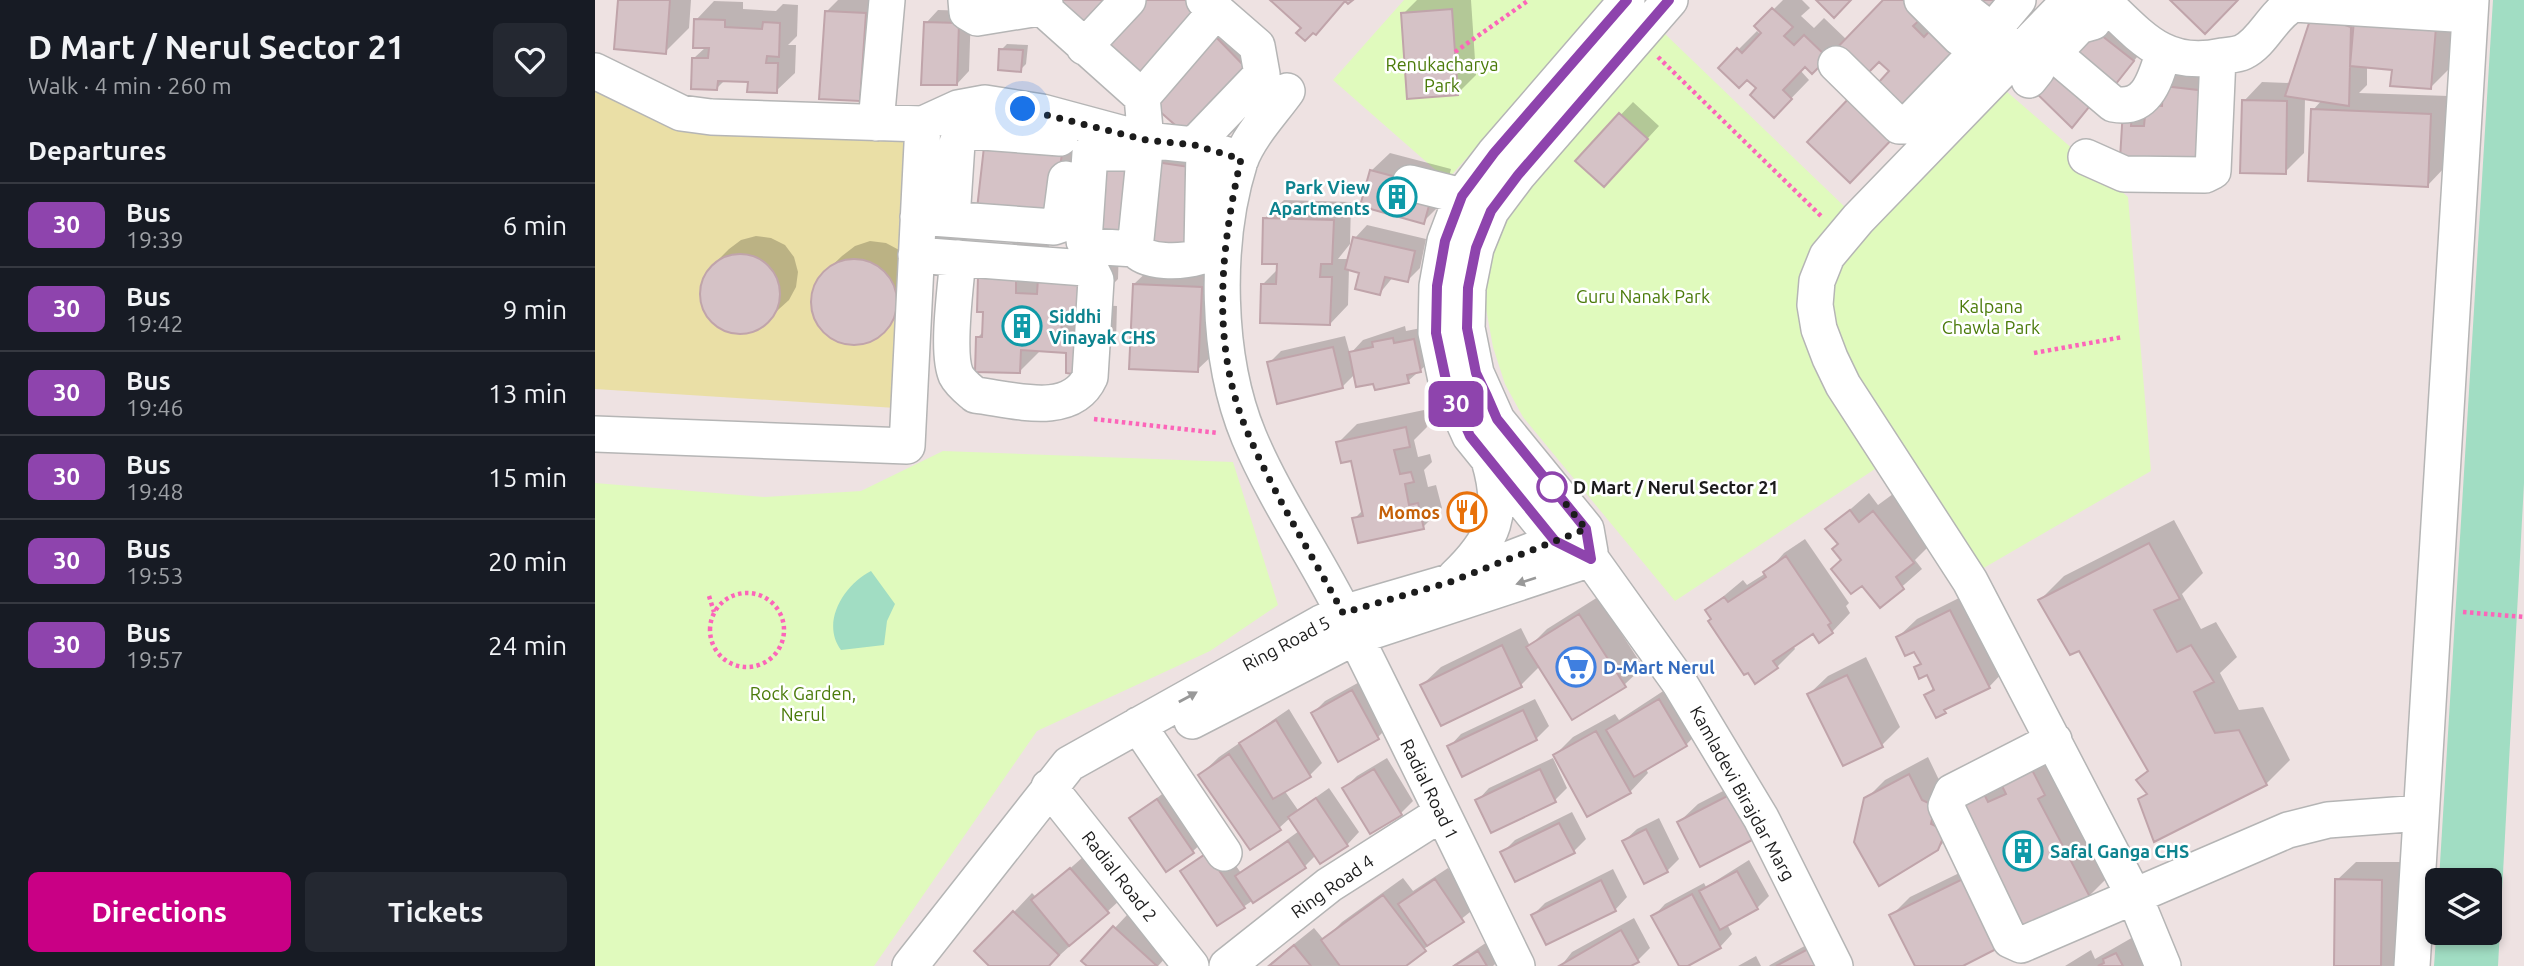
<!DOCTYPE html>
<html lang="en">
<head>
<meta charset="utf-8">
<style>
	:root { --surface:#171b24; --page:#242831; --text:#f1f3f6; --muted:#9ea1a6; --line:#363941; --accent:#c90085 }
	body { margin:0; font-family:Ubuntu,sans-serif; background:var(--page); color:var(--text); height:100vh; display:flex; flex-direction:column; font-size:26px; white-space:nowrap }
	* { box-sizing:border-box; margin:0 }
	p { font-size:23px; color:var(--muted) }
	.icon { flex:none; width:38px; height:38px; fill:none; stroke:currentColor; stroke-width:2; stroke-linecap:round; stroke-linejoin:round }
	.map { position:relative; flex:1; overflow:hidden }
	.drawer { display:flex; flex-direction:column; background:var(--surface); width:595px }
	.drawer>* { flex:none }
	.badge { padding:0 14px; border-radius:10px; font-size:24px; line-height:46px }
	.controls { position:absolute; left:1830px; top:868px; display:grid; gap:14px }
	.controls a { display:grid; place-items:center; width:77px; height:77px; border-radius:10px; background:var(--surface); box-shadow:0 4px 10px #0003; font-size:35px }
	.you { position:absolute; width:35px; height:35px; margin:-18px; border:5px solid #fff; border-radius:50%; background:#1a73e8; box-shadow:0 0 0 10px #1a73e833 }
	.map>.badge { position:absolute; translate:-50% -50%; box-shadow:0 0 0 4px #fff }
	h2 { padding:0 28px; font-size:26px; line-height:63px }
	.round { display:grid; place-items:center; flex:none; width:74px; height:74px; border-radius:10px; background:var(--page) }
	.summary { display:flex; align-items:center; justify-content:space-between; height:119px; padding:0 28px }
	h1 { font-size:33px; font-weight:700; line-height:52px }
	.button { display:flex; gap:14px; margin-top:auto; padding:14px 28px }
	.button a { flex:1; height:80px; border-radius:10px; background:var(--accent); color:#fff; font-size:28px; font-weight:700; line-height:80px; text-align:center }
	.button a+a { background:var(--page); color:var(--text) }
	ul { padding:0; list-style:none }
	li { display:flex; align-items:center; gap:21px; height:84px; padding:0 28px; border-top:2px solid var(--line) }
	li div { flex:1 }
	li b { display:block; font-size:26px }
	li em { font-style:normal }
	li .badge { min-width:77px; font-weight:700; text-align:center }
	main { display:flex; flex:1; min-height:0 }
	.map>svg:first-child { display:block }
	.grass { fill:#eadfa6 }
	.park { fill:#e0fabd }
	.water { fill:#a1ddc3 }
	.shadow { fill:#0003 }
	.building { fill:#d5c2c6; stroke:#c0a4aa; stroke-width:2 }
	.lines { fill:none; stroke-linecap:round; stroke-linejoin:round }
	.minor-casing { stroke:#b5b5b5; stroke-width:38 }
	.path { stroke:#fc65b9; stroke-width:4.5; stroke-dasharray:3.5 3.5; stroke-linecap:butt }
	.minor { stroke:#fff; stroke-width:35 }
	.oneway { fill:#999 }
	.line-casing { stroke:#fff; stroke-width:16 }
	.line { stroke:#8e44ad; stroke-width:10 }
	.walk { stroke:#1c1c1c; stroke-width:7; stroke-dasharray:0 12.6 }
	.stop-dot { fill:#fff; stroke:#8e44ad; stroke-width:3.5 }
	.labels { text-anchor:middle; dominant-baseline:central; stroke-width:5; stroke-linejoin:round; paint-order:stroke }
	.park-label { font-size:18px; fill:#4b7b0a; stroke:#fff }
	.culture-label { font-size:18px; font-weight:bold; fill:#0d838f; stroke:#fff; text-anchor:start }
	.stop-label { font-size:18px; font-weight:bold; fill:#1c1c1c; stroke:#fff; text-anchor:start }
	.food-label { font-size:18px; font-weight:bold; fill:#c56008; stroke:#fff; text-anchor:end }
	.street-label { font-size:18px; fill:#1c1c1c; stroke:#fff }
	.shop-label { font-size:18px; font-weight:bold; fill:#366cbe; stroke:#fff; text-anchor:start }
</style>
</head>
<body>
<main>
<section class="drawer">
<div class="summary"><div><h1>D Mart / Nerul Sector 21</h1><p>Walk · 4 min · 260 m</p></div><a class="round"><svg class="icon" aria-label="heart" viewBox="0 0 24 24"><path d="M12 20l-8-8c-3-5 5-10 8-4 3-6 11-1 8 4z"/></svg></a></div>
<h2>Departures</h2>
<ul>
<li><span class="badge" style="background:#8e44ad;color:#fff">30</span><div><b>Bus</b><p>19:39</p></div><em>6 min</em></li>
<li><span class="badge" style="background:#8e44ad;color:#fff">30</span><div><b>Bus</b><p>19:42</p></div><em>9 min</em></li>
<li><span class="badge" style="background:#8e44ad;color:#fff">30</span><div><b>Bus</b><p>19:46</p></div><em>13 min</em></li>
<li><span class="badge" style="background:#8e44ad;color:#fff">30</span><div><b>Bus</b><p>19:48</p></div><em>15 min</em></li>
<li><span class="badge" style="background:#8e44ad;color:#fff">30</span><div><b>Bus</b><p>19:53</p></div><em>20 min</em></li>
<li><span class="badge" style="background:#8e44ad;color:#fff">30</span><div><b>Bus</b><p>19:57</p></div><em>24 min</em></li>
</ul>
<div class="button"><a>Directions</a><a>Tickets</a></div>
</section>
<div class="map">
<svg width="1929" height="966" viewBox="0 0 1929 966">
	<rect width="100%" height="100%" fill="#eee2e2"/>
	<!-- grass -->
	<path class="grass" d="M0,87l316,47 -15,274 -301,-19z"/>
	<!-- park -->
	<path class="park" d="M809,0h204l-161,180 -114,-100z
		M1069,33l183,176 -45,69 76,189 -203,134 -152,-184 -18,-33 -12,-37 -8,-44 3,-43 17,-44z
		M1411,91l122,106 23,274 -169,98 -126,-192 -23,-52 -1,-40 8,-21 29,-34z
		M348,451l290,11 45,143 -68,46 -173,80 -163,235h-279v-483l170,14 96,-6z"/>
	<!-- water -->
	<path class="water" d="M1898,0h31v483l-26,483h-64l4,-57v24h52v-53h-51z
		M276,571l24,33 -8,17 -3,24 -43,5c-21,-28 4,-66 30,-79z"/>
	<!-- shadow -->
	<path class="shadow" d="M25,0h71l-2,28 -24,24z
		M243,0h46l-6,81 -18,18 -33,-88z
		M822,0h54l5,75 -19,19 -54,-80z
		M1188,0h19l8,8 -9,8 13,12 10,-10 23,22 38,-40 98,29 -173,113 64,-66 7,7 10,-12 -12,-12 -47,-7 -32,18 9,10 -35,36 -15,-28 -12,-11 -27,-9 37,-37 4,4 2,-2 -6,-7z
		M119,1l29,1v7l33,2 7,-7 15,1 -1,31 -9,9h8l-1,28 -19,18 -26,-11 -24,-1 -9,9 -23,-30 12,-11 -10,-27z
		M1858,9l-4,60 -19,19 -37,-20 -26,-2v19l-8,8 90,3 -3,70 -18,19 -115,-75 9,-10 -17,-2 -1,55 -19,19 -41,-71 18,-19 29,1 23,-68z
		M343,10l33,1 -2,60 -12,13 -31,-61z
		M638,16l35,38 -59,65 -58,-17z
		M1511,17l38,31 -21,27 -16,10 -35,40z
		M412,44l21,1 -2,19 -6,6 -19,-20z
		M1588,69l42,4 -103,84 2,-47 40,-23z
		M1038,102l26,24 -43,47 -39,-12z
		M410,120l76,5 -12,73z
		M618,150l-82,90 -35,-81z
		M795,153l61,16 -9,34 -19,19 -52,-51z
		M689,200l67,2 -1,42 -12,15h12l5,-21 12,-13 59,14 -6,29 -12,12 -15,-3 -13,16 -19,-22 -12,-3 -1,37 -18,19 -67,-40 15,-15 -13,-51z
		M161,236l15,2 14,7 9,12 4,15 -2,15 -7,13 -32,29 -15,4 -15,-2 -13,-7 -9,-13 -5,-14 2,-15 8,-14 19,-19 12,-9z
		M275,241l16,2 15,8 4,58 -32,30 -16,4 -16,-2 -14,-7 -10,-13 -4,-16 2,-16 7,-14 20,-19 13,-10z
		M418,243l36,1 -1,16 71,-13 -1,32 -25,26 24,1 -1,35 -33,33 -16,-22 -26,-2 -22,22 -42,-34 7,-7 1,-21 -5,-34z
		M558,266l66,3 -3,83 -19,18 -63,-86z
		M810,326l1,5 20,-4 7,32 -25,22 -33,1 -20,-8 -13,13 -73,-24 12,-12 64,-15 5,18 13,-14z
		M829,410l3,17 -13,13 4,17 12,-3 2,8 -8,8 4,17 8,-2 6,23 -19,19 -69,-8 9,-9 -11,-51 -14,-16 19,-19z
		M1274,493l9,12 15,-11 39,49 -17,17 7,9 -42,37 -37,-47 -4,-15 -11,-15z
		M1579,520l29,53 -21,21 19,35 15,-7 21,35 -17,16 19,37 24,-3 27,53 -24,24 -126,16 8,-8 -10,-11 11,-12 -69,-120 -40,-49 24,-24z
		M1210,539l44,64 -3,3 4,7 -18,19h-19l-20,13 2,4 -18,18 -64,-49 -6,-8 36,-30 4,5 19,-12 18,-20z
		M1374,593l38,75 -18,19 -36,17 -16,12 -11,-20 8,-9 -7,-14 -11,-5 6,-6 -7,-13 -17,-12 19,-18z
		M1003,597l45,70 -19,18 -84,-19 -19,19h-99l19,-18 80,-39 9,18 17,-17z
		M1271,657l34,70 -18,18 -73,-51 19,-18z
		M770,679l25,46 -12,12 -39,22 -26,-46 12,-12z
		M1082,682l27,44 -18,19 -40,24 2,4 -18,19 -75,-37 18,-18 42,-23 4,6z
		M940,699l14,27 -13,13 -87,8 12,-13z
		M694,709l33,54 -12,12 -26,15 14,20 31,-22 30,44 -12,13 -31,10 -11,11 -62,41 -61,-36 37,-29 22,31 58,-42 -9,-13 -11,10 -79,-53 19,-18z
		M1460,745l58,127 -24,24 -130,70h-42l-26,-50 19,-19 78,-38 -32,-29 -19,19 -71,-50 19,-19 43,-23 12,25 23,19z
		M792,758l26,43 -12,12 -57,-25 13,-12z
		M958,758l14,30 -12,12 -78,1 12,-13z
		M1157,776l21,43 -94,3 19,-18z
		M575,788l35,52 -13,12 -61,-34z
		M977,812l14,27 -13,13h-70l12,-12z
		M1064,818l20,41 -12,12 -43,-30 13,-12z
		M488,857l37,43 -72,66h-56l22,-54 18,-19 5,5z
		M1154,860l20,36 -12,12 -30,16 5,10 -12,13 -39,19 -28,-49 12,-13 39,-21 2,4z
		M1761,862h44l-1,104h-63l1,-86z
		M853,868l27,40 -72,58h-136l47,-38 10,12 18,-18 61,-44 10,13z
		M1018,869l14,28 -12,13 -82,5 12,-12z
		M532,915l42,39 -11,12h-69l-5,-5z
		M1039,918l16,30 -12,12 -11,6h-66l11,-14z
		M1228,936l16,30h-70l1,-1z
		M1540,936l15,30h-85l26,-16 4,9z
		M895,940l12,17 -9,9h-41z
		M1161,956l5,10h-23z"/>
	<!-- building -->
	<path class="building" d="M23,0h52l-4,54 -52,-5z
		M458,0h67l-33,37z
		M538,0h58l11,10 -64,71 -43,-38z
		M675,0h83l-5,4 -3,-3 -29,34 -3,-2 -8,8 -9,-8 5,-5z
		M1221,0h35l-17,18z
		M1288,0h28l15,14 -13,12 11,11 14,-15 28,27 -65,67 -23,-33 11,-12 -10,-9 -12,12 -36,-20z
		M1386,0h27l-14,15z
		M1575,0h68l-33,34z
		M1177,8l21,19 -9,9 10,9 10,-10 24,23 -16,16 -7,-7 -22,23 9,9 -18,19 -24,-23 6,-7 -9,-8 -8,8 -21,-20 19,-20 5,5 19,-20 -7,-7z
		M857,9l6,86 -51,4 -6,-86z
		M230,11l41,2 -6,88 -41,-2z
		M1717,14l39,13 -2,79 -64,-10z
		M99,19l31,1v7l37,2 1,-7 17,1 -1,34 -12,-1 -1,7h12l-1,30 -30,-1 1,-10 -30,-1 -1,9 -26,-1 1,-31h16l1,-10h-16z
		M1759,20l82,7 -5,62 -41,-3 2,-16 -42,-4z
		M329,22l35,1 -2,62h-36z
		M1497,28l42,33 -23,29 -41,-35z
		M618,34l38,39 -60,66 -42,-37z
		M404,49l24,1 -2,22 -23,-2z
		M1455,59l48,37 -26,32 -43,-42z
		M1568,86l44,5 3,73 -90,-5 3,-50h9l-1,17h13l2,-21 16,1z
		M1259,93l43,41 -47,49 -43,-41z
		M1647,100l45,1 -1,73 -46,-1z
		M1716,109l120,5 -3,73 -120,-6z
		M1024,113l29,26 -44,48 -29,-26z
		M390,138l79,5 -13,75 -74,-9z
		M499,158l42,3 -4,80 -43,-3z
		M554,161l47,7 -5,80 -47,-1z
		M775,170l64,17 -10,37 -64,-18z
		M668,218l71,2 -2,44h-11l-1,13h12l-2,48 -70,-2 1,-39h15l1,-20h-15z
		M758,237l62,14 -7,31 -23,-5 -5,18 -25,-6 4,-16 -14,-4z
		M105 294a40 40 0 1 1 80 0a40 40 0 1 1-80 0Z
		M216 302a43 43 0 1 1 86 0a43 43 0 1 1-86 0Z
		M383,276l38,1v16l21,1 1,-16 49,2 -1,34h-24l-1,23 24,1 -1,38 -18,-3v-20l-45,-3 -1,23 -45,-1 1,-35h6l1,-25h-6z
		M538,284l69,3 -4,85 -69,-3z
		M798,338l1,5 20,-4 7,33 -14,3 2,8 -34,7 -2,-6 -17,3 -7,-35 24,-5 -1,-5z
		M738,347l10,41 -66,16 -10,-42z
		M811,427l4,20 -16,3 6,24 11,-2 3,10 -9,2 4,21 9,-2 6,26 -66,14 -6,-25 11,-2 -12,-55 -10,2 -5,-21z
		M1255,510l9,12 14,-11 41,52 -18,14 8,12 -24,19 -18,-22 -11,8 -20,-25 10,-9 -9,-11 6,-5 -13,-15z
		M1554,543l31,56 -26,11 23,42 14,-7 23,37 -20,10 21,41 24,-3 28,55 -113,57 -16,-43 9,-5 -11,-14 12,-9 -69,-120 -9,4 -32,-55z
		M1191,556l45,67 -3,2 5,8 -14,10 -6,-9 -40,27 5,7 -23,16 -7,-11 -4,2 -36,-54 3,-2 -6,-9 19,-13 4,5 38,-25 -3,-5z
		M1355,610l40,78 -46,22 2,3 -10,5 -12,-23 10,-5 -7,-15 -8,4 -5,-12 7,-3 -7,-12 -9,4 -9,-19z
		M984,614l47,73 -54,33 -46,-73z
		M907,645l20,42 -81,39 -21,-41z
		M1252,675l36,72 -40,19 -36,-72z
		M757,690l27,49 -41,23 -27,-49z
		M1064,699l28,47 -53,31 -28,-47z
		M928,710l14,30 -75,37 -15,-31z
		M681,720l35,57 -38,22 -34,-56z
		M1001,731l35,62 -44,24 -34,-62z
		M634,754l52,76 -31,20 -52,-75z
		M1436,768l14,27 -7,4 52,98 -74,40 -55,-137 21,-10 6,12 18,-8 -5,-10z
		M779,769l28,46 -32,19 -28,-46z
		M945,769l16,33 -65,31 -16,-33z
		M1314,774l13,26 13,6 -4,18 15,7 -8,19 -59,36 -25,-44 10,-44z
		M1138,793l23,45 -56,29 -23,-45z
		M721,798l32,48 -28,18 -32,-47z
		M562,799l37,54 -28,19 -37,-54z
		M964,823l16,30 -60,29 -15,-30z
		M1051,829l22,43 -24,12 -22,-43z
		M693,841l18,27 -53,35 -18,-27z
		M612,853l38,55 -28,18 -37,-55z
		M475,868l39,45 -40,33 -38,-46z
		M1142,871l21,38 -38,21 -21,-39z
		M1376,875l35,69 -43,22h-48l-26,-51z
		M840,879l29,43 -37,24 -29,-42z
		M1740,879l47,1 -1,86h-47z
		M1006,880l15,31 -70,34 -15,-30z
		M1097,894l29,54 -33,18h-9l-28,-50z
		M788,895l43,56 -20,15h-66l-19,-26z
		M418,911l46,44 -10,11h-60l-15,-15z
		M518,926l44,40h-70l-6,-5z
		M1026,930l18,32 -8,4h-72z
		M699,945l17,21h-42z
		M1215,948l11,18h-45z
		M883,951l9,15h-33z
		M1521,953l7,13h-25l6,-3 -1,-4z"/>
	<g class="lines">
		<!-- minor casing -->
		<g class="minor-casing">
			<path id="minor" d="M371,0l1,12 10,6 68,-11
				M449,0l3,12 95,85 4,43 -11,109
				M1032,0l-133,154 -32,42 -17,45 -8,45 -1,47 11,52 23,51 85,105 36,18 88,123 82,136 74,148
				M1327,0l38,38
				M1357,0l67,52 18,18 -8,10
				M1475,0l-212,219 -31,37 -10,25 -2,24 4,24 11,29 13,27 127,196 165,317 28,68
				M1507,0c39,37 63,69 120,56 6,-1 15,-1 21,-4 21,-10 30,-39 51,-48l176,11
				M1397,31l26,-31
				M1439,37l79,67c34,7 42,-24 50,-50
				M1468,43l16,-17 14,-4 12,-19
				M489,47l44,-47
				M1241,64l63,62h7l70,-73
				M0,71l86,42 30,4 212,7 35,-16 27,-5 57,9 104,28 48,5 47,14
				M692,91c-15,21 -38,45 -47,70 -26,82 -24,197 9,276 25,60 66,119 95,177 59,117 116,235 173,352
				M547,97l74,-86
				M281,123l11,-123
				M599,145l68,-71 -5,-28 -53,-46
				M550,153h-55l-6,88 3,5 48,3c11,15 47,13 64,8l3,-8 2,-101
				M1491,157l38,17 81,1 8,-4 5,-114
				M815,183l52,13
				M323,217l136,10 6,-2 6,-46
				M357,219l5,-76 12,-12 91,7
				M321,255l169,13 7,4 4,8 -6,97c-19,42 -79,22 -115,18 -7,-6 -15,-12 -19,-20 -10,-23 0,-90 2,-117
				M0,434l312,12 16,-322
				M995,552l-4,-23 -89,-109 -21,-47 -9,-45 1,-40 8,-40 15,-37 27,-36 152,-175
				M860,577c39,-37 50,-64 34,-117
				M597,721l163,-84 236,-78
				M543,725l86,128
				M1459,740l-102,52 -6,14 64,134 11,5 267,-115 40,-10 93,-7
				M454,787l142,179
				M315,966l159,-202 252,-141 22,-10 106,-31 126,-48
				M632,966l102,-81 113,-72
				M1817,966l59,-966"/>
		</g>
		<!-- path -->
		<path class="path" d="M860,52l74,-52
			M1063,57l164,160
			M1439,353l89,-16
			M499,419l124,14
			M115 630a37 37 0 1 1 74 0a37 37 0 1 1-74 0Z
			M114,596l5,16
			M1868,612l61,5"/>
		<!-- minor -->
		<use href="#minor" class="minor"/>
	</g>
	<!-- one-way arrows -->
	<defs><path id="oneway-solid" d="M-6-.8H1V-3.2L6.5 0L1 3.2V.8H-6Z" transform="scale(1.75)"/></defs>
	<g class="oneway">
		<use href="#oneway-solid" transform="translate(931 581) rotate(162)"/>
		<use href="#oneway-solid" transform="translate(593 697) rotate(-29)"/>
	</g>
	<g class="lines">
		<!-- line casing -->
		<g class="line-casing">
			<path id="line" d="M1032,0l-133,153 -32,43 -17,45 -8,45 -1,47 11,52 23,51 85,105 36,18 -5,-30 -89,-110 -10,-23 -11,-23 -9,-45 1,-40 8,-40 15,-37 27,-36 151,-175"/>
		</g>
		<!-- line -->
		<use href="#line" class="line"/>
		<!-- walk -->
		<path class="walk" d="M428,109l123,31 48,5 47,14c-21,91 -31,192 9,279 26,60 62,117 93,175l107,-31 136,-53 -34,-42"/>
	</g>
	<!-- icons -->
	<defs>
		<g id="building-ring" transform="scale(2.0125)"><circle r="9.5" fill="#fff" stroke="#0f9aa8" stroke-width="1.5"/><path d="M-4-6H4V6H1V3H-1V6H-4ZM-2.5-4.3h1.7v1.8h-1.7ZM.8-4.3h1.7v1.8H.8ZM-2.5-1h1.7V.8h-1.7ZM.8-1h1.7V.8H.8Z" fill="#0f9aa8"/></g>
		<g id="restaurant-ring" transform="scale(2.0125)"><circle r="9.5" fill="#fff" stroke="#e8710a" stroke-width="1.5"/><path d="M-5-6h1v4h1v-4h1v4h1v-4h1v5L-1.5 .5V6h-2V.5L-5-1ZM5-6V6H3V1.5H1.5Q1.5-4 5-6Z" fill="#e8710a"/></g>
		<g id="supermarket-ring" transform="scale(2.0125)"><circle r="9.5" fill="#fff" stroke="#3f7fe0" stroke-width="1.5"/><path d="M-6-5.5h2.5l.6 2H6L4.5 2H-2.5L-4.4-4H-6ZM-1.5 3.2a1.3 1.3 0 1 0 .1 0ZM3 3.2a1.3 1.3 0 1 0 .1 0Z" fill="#3f7fe0"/></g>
	</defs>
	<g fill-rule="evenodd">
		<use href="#building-ring" x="802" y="197"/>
		<use href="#building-ring" x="427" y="326"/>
		<use href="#restaurant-ring" x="872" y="512"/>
		<use href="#supermarket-ring" x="981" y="667"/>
		<use href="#building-ring" x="1428" y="851"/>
	</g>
	<!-- markers -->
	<circle class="stop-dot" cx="957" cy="487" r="14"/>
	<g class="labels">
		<!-- park labels -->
		<g class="park-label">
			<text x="847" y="64">Renukacharya<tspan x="847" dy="21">Park</tspan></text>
			<text x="1048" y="296">Guru Nanak Park</text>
			<text x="1396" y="306">Kalpana<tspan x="1396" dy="21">Chawla Park</tspan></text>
			<text x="208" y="693">Rock Garden,<tspan x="208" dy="21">Nerul</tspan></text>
		</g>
		<!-- culture labels -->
		<g class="culture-label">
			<text x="775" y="187" text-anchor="end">Park View<tspan x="775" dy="21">Apartments</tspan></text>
			<text x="454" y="316">Siddhi<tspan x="454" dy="21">Vinayak CHS</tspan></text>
			<text x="1455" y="851">Safal Ganga CHS</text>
		</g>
		<!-- stop labels -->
		<g class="stop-label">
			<text x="978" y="487">D Mart / Nerul Sector 21</text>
		</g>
		<!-- food labels -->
		<g class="food-label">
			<text x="845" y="512">Momos</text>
		</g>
		<!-- street labels -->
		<g class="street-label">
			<text transform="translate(691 643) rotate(-28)">Ring Road 5</text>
			<text transform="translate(835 789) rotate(64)">Radial Road 1</text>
			<text transform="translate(1148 793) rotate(61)">Kamladevi Birajdar Marg</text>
			<text transform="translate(525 876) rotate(52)">Radial Road 2</text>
			<text transform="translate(737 886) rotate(-35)">Ring Road 4</text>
		</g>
		<!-- shop labels -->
		<g class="shop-label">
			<text x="1008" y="667">D-Mart Nerul</text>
		</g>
	</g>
</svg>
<div class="controls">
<a><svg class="icon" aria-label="layers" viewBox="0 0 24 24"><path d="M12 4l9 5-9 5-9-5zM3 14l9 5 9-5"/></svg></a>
</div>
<div class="you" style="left:428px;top:109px"></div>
<b class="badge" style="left:861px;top:404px;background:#8e44ad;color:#fff">30</b>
</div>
</main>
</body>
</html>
